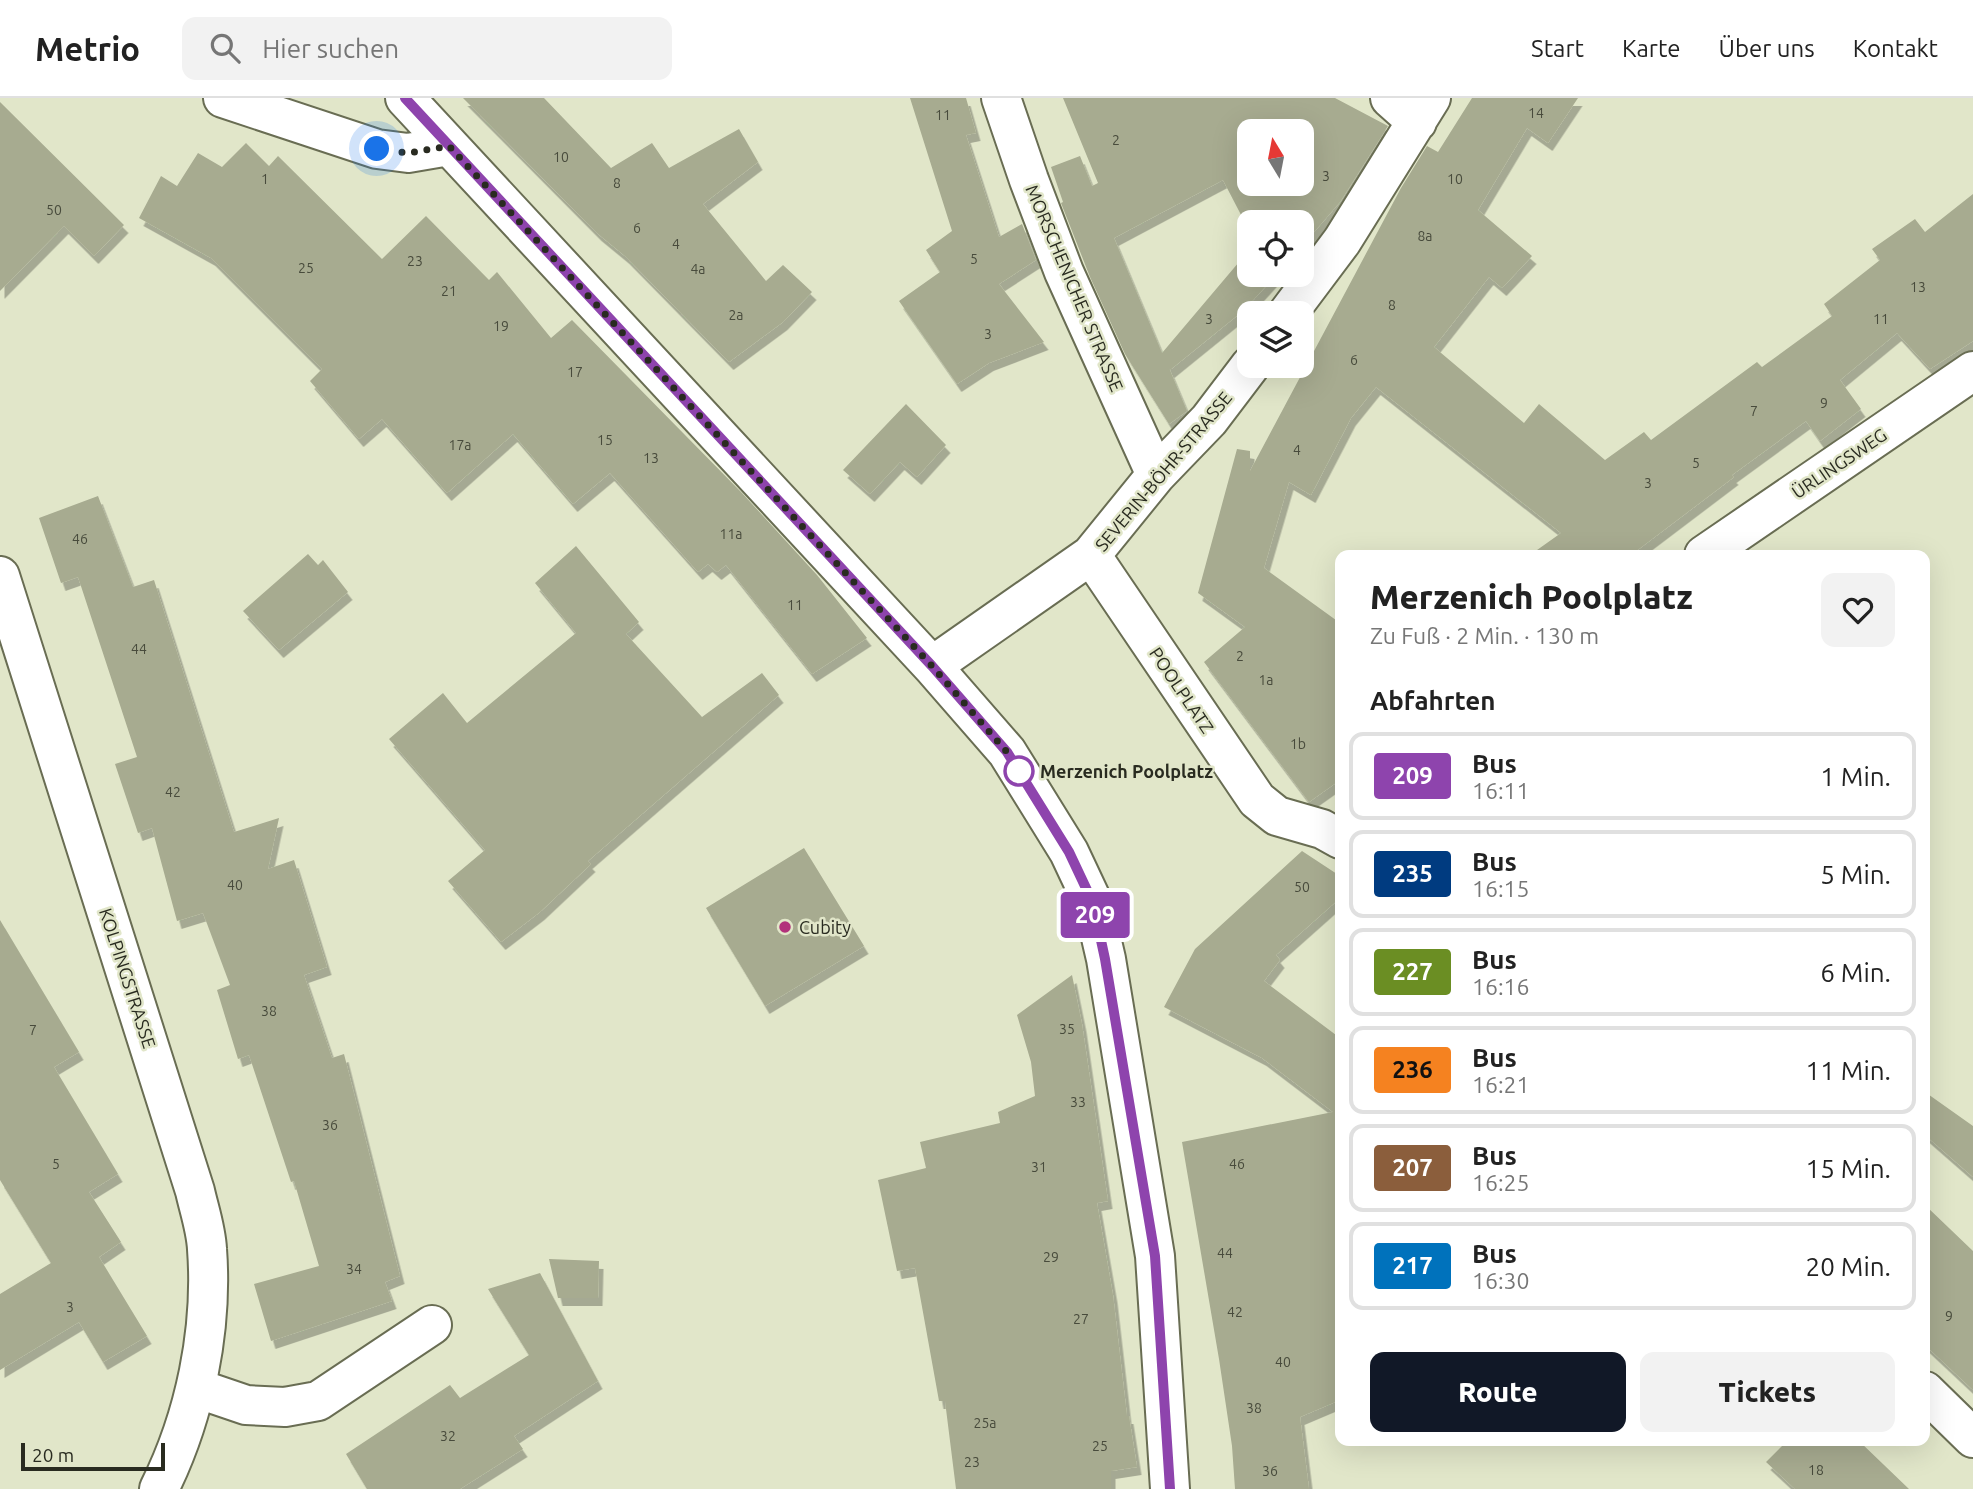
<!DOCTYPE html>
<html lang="de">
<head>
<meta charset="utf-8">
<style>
	:root { --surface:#fff; --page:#f2f2f2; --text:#222; --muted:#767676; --line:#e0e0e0; --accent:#111827 }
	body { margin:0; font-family:Ubuntu,sans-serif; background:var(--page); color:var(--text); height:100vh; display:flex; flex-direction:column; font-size:26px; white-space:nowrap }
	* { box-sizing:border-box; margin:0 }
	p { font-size:23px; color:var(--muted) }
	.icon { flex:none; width:38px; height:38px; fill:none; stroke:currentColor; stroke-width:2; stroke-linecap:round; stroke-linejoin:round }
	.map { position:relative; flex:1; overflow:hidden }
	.details { position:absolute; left:1335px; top:452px; width:595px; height:896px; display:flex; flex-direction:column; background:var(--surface); border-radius:14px; box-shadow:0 7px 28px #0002 }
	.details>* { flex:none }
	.badge { padding:0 14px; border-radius:5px; font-size:24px; line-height:46px }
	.needle { width:46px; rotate:350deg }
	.tools { position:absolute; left:1237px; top:21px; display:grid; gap:14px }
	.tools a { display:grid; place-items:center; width:77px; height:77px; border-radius:14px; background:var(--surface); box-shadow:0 7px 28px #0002; font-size:35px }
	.scale { position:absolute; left:21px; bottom:18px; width:144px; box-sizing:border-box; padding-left:7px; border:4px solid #292b20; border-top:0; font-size:19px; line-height:24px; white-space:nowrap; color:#292b20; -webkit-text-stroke:5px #e1e6c9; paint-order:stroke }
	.you { position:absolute; width:35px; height:35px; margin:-18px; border:5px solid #fff; border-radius:50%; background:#1a73e8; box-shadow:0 0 0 10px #1a73e833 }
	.map>.badge { position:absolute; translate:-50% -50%; box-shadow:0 0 0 4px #fff }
	h2 { padding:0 35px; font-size:26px; line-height:63px }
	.round { display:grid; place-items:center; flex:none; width:74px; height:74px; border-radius:14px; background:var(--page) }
	.overview { display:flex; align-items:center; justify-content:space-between; height:119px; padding:0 35px }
	h1 { font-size:33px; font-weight:800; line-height:52px }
	.action { display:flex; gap:14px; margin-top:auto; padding:14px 35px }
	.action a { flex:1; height:80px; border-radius:14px; background:var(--accent); color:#fff; font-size:28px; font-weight:800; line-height:80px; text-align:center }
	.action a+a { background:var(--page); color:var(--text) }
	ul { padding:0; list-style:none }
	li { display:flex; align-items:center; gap:21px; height:88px; margin:0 14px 10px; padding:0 21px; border:4px solid var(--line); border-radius:14px }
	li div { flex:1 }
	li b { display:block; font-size:26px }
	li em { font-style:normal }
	li .badge { min-width:77px; font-weight:700; text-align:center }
	header { display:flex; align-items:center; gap:42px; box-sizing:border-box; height:98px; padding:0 35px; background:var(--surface); border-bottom:2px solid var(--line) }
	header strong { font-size:33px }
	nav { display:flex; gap:38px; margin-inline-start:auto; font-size:24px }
	.search { width:490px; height:63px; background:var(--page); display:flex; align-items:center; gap:18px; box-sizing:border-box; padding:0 24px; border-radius:14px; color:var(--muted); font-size:26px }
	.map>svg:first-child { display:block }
	.building { fill:#a7ab90; fill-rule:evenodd; filter:url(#shadow) }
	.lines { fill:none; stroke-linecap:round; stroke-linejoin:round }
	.minor-casing { stroke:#696d53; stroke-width:42 }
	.minor { stroke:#fff; stroke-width:38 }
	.line-casing { stroke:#fff; stroke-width:16 }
	.line { stroke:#8e44ad; stroke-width:10 }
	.walk { stroke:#292b20; stroke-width:7; stroke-dasharray:0 12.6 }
	.stop-dot { fill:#fff; stroke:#8e44ad; stroke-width:3.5 }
	.poi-dot { fill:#b2317b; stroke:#e1e6c9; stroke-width:2.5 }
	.labels { text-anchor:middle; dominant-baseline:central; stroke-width:5; stroke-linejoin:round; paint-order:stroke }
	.number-label { font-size:14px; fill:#484b3c }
	.street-label { font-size:18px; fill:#292b20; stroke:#e1e6c9 }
	.stop-label { font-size:18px; font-weight:bold; fill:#292b20; stroke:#e1e6c9; text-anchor:start }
	.poi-label { font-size:18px; fill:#292b20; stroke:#e1e6c9; text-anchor:start }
</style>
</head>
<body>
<header>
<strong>Metrio</strong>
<div class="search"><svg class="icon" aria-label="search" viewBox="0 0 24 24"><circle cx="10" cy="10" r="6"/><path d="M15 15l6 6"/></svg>Hier suchen</div>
<nav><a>Start</a><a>Karte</a><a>Über uns</a><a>Kontakt</a></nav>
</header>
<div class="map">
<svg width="1973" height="1391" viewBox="0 0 1973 1391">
	<defs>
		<filter id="shadow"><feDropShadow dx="4.5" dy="8" stdDeviation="0" flood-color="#0004"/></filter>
	</defs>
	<rect width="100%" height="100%" fill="#e1e6c9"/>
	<!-- building -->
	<path class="building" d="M463,0h81l67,70 41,-25 17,25 70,-39 19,33 -55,42 63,77 17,-16 29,27 -29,30 -54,40 -104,-106 -28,-23z
		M910,0h56l10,35 -10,2 33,102 23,-13 14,36 -37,24 45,58 -55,21 -32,21 -58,-83 41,-29 -14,-22 26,-19z
		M1063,0h272l53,28 -48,76 -38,44v-24h-52v10l-27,-52 -109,58 48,115 88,-104v26h26l-32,35 -74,60 -1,-2 18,43 -18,13 -44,-70 -35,-77 -29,-74 2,-1 -12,-35 29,-11 12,30 6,-3zM1250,33h52v53h-52z
		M1472,0h106l-30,45 -21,-15 -49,82 54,46 -30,32 -13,-11 -55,70 90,76 15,-19 66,56 39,-28 7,8 106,-78 5,5 70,-51 -8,-12 56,-44 -8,-11 43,-30 10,13 48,-38v147l-43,28 -33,-36 -57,47 21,29 -41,32 -14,-20 -74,54 2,2 -103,78h-101l31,-22 -185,-146 -25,31 -40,77 -22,-13 -25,86 76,55v157l-31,22 -105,-140 41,-35 -47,-34 39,-144 13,2v20l151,-283 26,-42 11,6z
		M0,4l124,123 -30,31 -30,-30 -64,65z
		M246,45l23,23 9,-10 104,103 44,-43 63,64 8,-8 54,66 21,-18 170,173 75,82 50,63 -55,36 -86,-109 -9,7 -9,-8 -10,8 -88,-99 -37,31 -60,-70 -66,59 -65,-74 -23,20 -49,-58 12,-12 -111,-111 -72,-40 22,-42 16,10 21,-33 24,14z
		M906,306l40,41 -29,32 -17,-15 -30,32 -27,-24z
		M98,398l35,91 21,-7 80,252 45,-14 -11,51 26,-9 33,107 -23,8 28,83 12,-4 56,222 -15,6 7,19 -121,40 -17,-57 65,-18 -25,-85 -3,1 -42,-127 -11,4 -21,-69 13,-5 -27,-72 -26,8 -25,-93 -14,5 -23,-69 22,-7 -59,-180 -17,6 -22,-65z
		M576,448l63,76 -13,12 76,83 60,-44 17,22 -191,166 3,3 -51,48 -39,30 -53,-61 37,-31 -96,-111 54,-46 24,30 109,-90 -41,-50z
		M308,456l10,11 5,-5 25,32 -69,58 -36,-39z
		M804,750l60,98 -99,60 -59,-98z
		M1302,753l38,25v22l-64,57 4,5 -16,21 76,57v362l-40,17 9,72h-74l-3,-43 -13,-87 -37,-217 151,-30 -71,-54 -98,-51 31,-58z
		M0,822l79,132 -25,15 64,107 -29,18 32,50 -22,15 48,79 -44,26 -24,-40 -79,48v-76l51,-31 -51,-83z
		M1072,877l10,49 26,177 -11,2 16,92 14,121h2l8,51 -26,4v18h-155l-11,-88h-6l-24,-133 -18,3 -19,-91 48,-12 -6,-26 80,-19 -2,-11 37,-16 -4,-34 -14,-47z
		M1925,994l48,34v51l-48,-42z
		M1925,1107l48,46v139l-48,-45z
		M549,1161l50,2 -1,37h-40z
		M540,1175l58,108 -84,55 9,13 -63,40h-93l-21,-35 104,-69 10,13 69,-43 -41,-66z
		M1788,1342h70l51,49h-114l-29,-27z"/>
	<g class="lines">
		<!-- minor casing -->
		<g class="minor-casing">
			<path id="minor" d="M223,0l154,51 31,4 41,-7
				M405,0l527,568 75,86 62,100 24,51 13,56 49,297 15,233
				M1001,0l28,82 35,92 92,203
				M1390,0l27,24
				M1288,215l54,-72 89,-143
				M1091,457l166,245 20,16 45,13 18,10
				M1704,457l269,-184
				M0,478l195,615c4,18 11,38 12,58 6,81 -12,168 -48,240
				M932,568l159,-111 65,-80 53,-55 41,-54
				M196,1290l50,17 39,2 33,-6 114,-76
				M1925,1293l48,47"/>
		</g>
		<!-- minor -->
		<use href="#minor" class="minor"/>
	</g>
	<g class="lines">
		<!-- line casing -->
		<g class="line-casing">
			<path id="line" d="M405,0l527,568 75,86 62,100 24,51 12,56 50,297 15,233"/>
		</g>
		<!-- line -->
		<use href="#line" class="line"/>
		<!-- walk -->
		<path class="walk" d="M377,51l31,4 41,-7 483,520 75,86 12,19"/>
	</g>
	<!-- markers -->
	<circle class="stop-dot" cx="1019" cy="673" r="14"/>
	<circle class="poi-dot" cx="785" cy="829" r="7"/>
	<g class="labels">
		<!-- number labels -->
		<g class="number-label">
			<text x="1536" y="15">14</text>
			<text x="943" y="17">11</text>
			<text x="1116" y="42">2</text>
			<text x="561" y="59">10</text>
			<text x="1326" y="78">3</text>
			<text x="265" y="81">1</text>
			<text x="1455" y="81">10</text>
			<text x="617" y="85">8</text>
			<text x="54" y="112">50</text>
			<text x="637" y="130">6</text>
			<text x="1425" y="138">8a</text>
			<text x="676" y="146">4</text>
			<text x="974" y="161">5</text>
			<text x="415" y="163">23</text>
			<text x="306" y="170">25</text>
			<text x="698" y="171">4a</text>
			<text x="1918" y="189">13</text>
			<text x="449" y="193">21</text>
			<text x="1392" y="207">8</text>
			<text x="736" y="217">2a</text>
			<text x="1209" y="221">3</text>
			<text x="1881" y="221">11</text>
			<text x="501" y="228">19</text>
			<text x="988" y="236">3</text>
			<text x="1354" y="262">6</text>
			<text x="575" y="274">17</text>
			<text x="1824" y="305">9</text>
			<text x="1754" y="313">7</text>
			<text x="605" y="342">15</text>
			<text x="460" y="347">17a</text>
			<text x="1297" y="352">4</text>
			<text x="651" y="360">13</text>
			<text x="1696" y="365">5</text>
			<text x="1648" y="385">3</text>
			<text x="731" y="436">11a</text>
			<text x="80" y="441">46</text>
			<text x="795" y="507">11</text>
			<text x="139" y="551">44</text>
			<text x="1240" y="558">2</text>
			<text x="1266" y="582">1a</text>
			<text x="1298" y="646">1b</text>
			<text x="173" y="694">42</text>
			<text x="235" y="787">40</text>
			<text x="1302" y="789">50</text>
			<text x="269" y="913">38</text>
			<text x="1067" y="931">35</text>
			<text x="33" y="932">7</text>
			<text x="1078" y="1004">33</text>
			<text x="330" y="1027">36</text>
			<text x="56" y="1066">5</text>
			<text x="1237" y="1066">46</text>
			<text x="1039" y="1069">31</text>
			<text x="1225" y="1155">44</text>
			<text x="1051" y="1159">29</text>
			<text x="354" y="1171">34</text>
			<text x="70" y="1209">3</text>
			<text x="1235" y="1214">42</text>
			<text x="1949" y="1218">9</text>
			<text x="1081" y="1221">27</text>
			<text x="1283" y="1264">40</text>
			<text x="1254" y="1310">38</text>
			<text x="985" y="1325">25a</text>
			<text x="448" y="1338">32</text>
			<text x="1100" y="1348">25</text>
			<text x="972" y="1364">23</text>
			<text x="1816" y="1372">18</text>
			<text x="1270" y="1373">36</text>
		</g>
		<!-- street labels -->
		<g class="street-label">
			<text transform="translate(1075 190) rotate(67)">MORSCHENICHER STRASSE</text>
			<text transform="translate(1839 365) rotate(-34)">ÜRLINGSWEG</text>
			<text transform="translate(1163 373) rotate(-50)">SEVERIN-BÖHR-STRASSE</text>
			<text transform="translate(1182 592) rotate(56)">POOLPLATZ</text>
			<text transform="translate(128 880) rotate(72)">KOLPINGSTRASSE</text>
		</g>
		<!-- stop labels -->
		<g class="stop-label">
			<text x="1040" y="673">Merzenich Poolplatz</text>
		</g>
		<!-- poi labels -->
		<g class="poi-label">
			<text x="799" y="829">Cubity</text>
		</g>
	</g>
</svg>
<div class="tools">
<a><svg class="needle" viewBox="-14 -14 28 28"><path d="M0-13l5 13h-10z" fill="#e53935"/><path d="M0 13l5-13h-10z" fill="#767676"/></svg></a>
<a><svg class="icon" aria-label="locate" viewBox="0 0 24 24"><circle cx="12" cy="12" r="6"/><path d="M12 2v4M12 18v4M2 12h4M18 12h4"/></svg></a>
<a><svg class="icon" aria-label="layers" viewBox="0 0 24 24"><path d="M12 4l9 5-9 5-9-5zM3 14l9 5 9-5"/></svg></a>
</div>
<div class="scale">20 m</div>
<div class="you" style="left:377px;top:51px"></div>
<b class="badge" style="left:1095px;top:817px;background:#8e44ad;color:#fff">209</b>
<section class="details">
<div class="overview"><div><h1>Merzenich Poolplatz</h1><p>Zu Fuß · 2 Min. · 130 m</p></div><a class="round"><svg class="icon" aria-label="heart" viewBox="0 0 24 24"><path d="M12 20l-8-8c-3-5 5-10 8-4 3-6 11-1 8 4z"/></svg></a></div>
<h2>Abfahrten</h2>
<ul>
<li><span class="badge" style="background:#8e44ad;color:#fff">209</span><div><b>Bus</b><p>16:11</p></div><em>1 Min.</em></li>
<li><span class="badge" style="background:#003b80;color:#fff">235</span><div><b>Bus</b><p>16:15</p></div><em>5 Min.</em></li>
<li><span class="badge" style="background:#6b8e23;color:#fff">227</span><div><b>Bus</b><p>16:16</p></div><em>6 Min.</em></li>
<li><span class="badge" style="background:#f58220;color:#111">236</span><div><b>Bus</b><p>16:21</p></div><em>11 Min.</em></li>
<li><span class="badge" style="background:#8b5e3c;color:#fff">207</span><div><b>Bus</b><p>16:25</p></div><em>15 Min.</em></li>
<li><span class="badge" style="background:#0072bc;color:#fff">217</span><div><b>Bus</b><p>16:30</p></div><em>20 Min.</em></li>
</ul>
<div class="action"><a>Route</a><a>Tickets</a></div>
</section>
</div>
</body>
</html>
